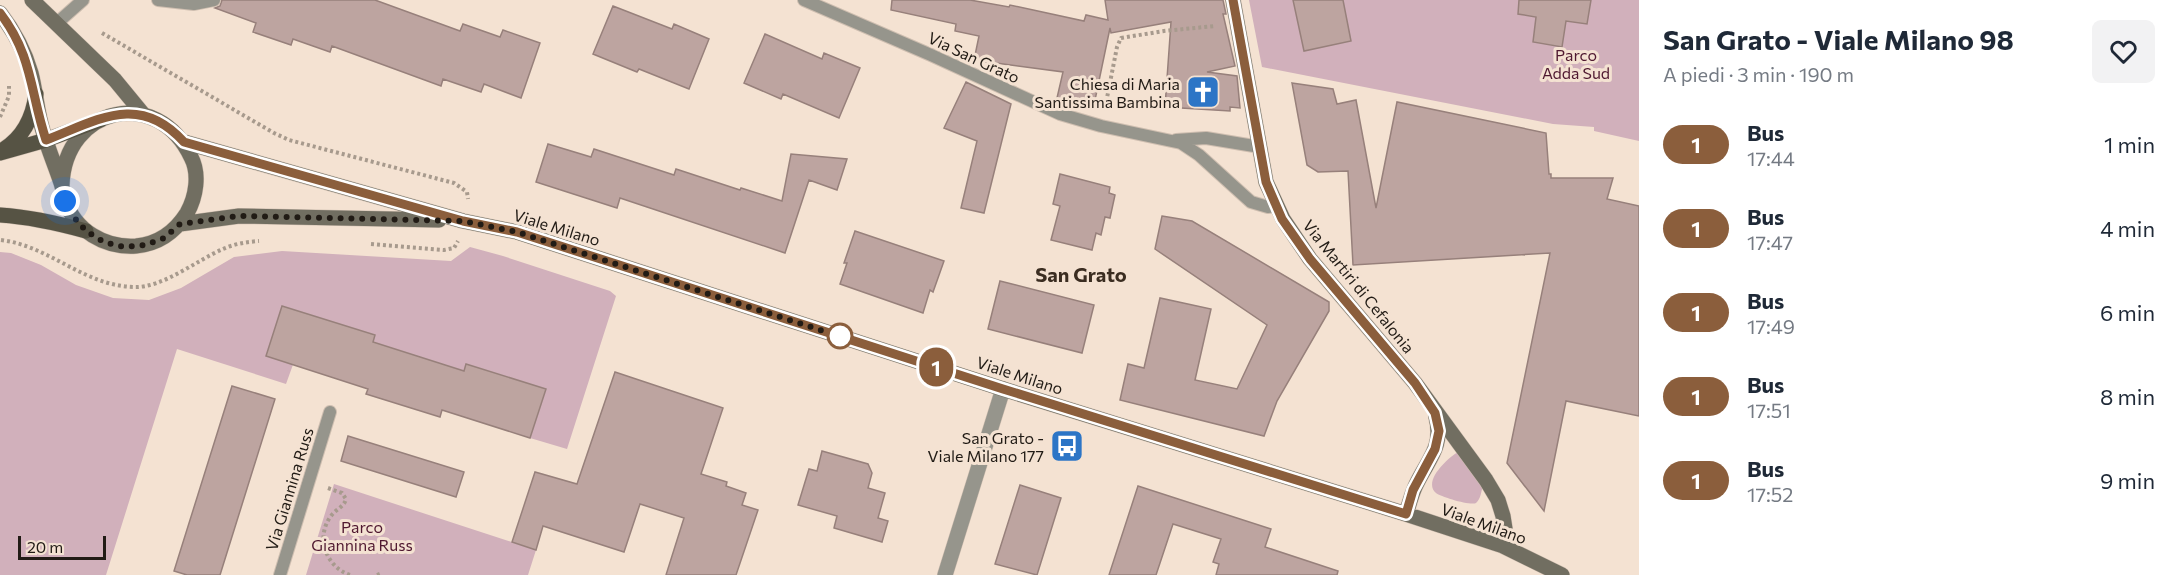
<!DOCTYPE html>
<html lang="it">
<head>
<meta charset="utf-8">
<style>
	:root { --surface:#fff; --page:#f2f2f3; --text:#1f2937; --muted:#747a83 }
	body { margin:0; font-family:Commissioner,sans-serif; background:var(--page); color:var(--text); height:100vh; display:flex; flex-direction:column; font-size:22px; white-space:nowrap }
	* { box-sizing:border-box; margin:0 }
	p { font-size:20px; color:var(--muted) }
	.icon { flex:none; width:33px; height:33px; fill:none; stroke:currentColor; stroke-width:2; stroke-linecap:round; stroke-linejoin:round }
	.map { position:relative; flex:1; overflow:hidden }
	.side { display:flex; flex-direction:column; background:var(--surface); width:540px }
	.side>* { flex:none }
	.badge { padding:0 12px; border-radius:20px; font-size:21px; line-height:39px }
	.scale { position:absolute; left:18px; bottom:15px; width:88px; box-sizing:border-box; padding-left:6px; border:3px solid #211b15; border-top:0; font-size:16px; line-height:21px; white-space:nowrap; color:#211b15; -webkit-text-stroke:4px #f4e2d2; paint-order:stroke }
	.you { position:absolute; width:30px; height:30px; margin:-15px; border:4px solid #fff; border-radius:50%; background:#1a73e8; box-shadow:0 0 0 9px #1a73e833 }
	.map>.badge { position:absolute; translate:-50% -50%; box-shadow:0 0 0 3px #fff }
	.round { display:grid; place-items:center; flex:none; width:63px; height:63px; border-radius:9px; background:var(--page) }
	.headline { display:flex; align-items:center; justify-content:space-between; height:102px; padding:0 24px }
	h1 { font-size:28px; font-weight:700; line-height:45px }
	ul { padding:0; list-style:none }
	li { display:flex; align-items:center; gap:18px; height:84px; padding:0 24px }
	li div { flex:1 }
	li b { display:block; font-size:22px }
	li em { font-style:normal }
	li .badge { min-width:66px; font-weight:700; text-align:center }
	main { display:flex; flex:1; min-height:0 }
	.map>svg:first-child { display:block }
	.green { fill:#d1b0bb }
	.building { fill:#bda4a0; stroke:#97807b; stroke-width:1.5 }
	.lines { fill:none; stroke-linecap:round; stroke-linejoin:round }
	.lane-casing { stroke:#cebeb0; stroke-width:14 }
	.street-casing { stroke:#cebeb0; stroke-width:16 }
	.secondary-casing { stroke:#cebeb0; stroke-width:16 }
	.primary-casing { stroke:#cebeb0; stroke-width:16 }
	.path { stroke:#a79a8d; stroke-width:4; stroke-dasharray:3 3; stroke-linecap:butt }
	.lane { stroke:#96958c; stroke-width:12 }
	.street { stroke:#96958c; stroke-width:15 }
	.secondary { stroke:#716e61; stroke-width:15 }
	.primary { stroke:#565344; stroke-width:15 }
	.line-casing { stroke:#fff; stroke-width:14 }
	.line { stroke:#8b5e3c; stroke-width:9 }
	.walk { stroke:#211b15; stroke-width:6; stroke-dasharray:0 10.8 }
	.stop-dot { fill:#fff; stroke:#8b5e3c; stroke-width:3 }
	.labels { text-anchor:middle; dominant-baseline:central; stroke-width:6; stroke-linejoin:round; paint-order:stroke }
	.park-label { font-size:16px; fill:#4f1830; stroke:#f4e2d2 }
	.street-label { font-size:16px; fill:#211b15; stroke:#f4e2d2 }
	.poi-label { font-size:16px; fill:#211b15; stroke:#f4e2d2; text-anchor:end }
	.quarter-label { font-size:20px; font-weight:bold; fill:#3b2d21; stroke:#f4e2d2 }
</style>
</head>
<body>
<main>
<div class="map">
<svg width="1639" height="575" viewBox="0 0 1639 575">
	<rect width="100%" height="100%" fill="#f4e2d2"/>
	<!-- green -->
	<path class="green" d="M1249,0h390v141l-45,-10v-4l-41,-3 -291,-57z
		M470,247l33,9 107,35 6,5 -49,153 -37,-11 16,-49 -80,-25 -2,7 -91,-29 2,-7 -93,-29 -14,45 27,8 -9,25 -109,-35 -71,226h-106v-323l11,1 30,12 35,20 37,13 36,2 32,-12 53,-31 48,-6 169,10z
		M1458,452l25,34c-2,5 -2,13 -7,17 -5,3 -35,-6 -40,-10 -14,-12 13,-36 22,-41z
		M334,484l202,66 -8,25h-222z"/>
	<!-- building -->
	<path class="building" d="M222,0h153l85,31 3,-7 37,13 3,-7 37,13 -19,55 -37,-14 -3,8 -38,-13 -2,7 -109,-40 -2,6 -37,-13 -2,6 -38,-13 3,-9 -41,-15 5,-2z
		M892,0h78l39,7 1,-2 74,16 2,-6 22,5 -3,-20h118l3,14h-3l12,52 -28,6 30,4 3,32 -10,-1v4l-65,-4 6,-85 -60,11 -1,-5 -16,77 -37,-7 6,-26 -89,-12 5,-24 -24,-5 1,-7 -65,-14z
		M1293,0h50l8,41 -47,10z
		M1519,0h72l-4,24 -21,-3 -4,26 -29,-5 3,-25 -18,-3z
		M613,6l59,23 2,-5 35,15 -20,50 -50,-20 -2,3 -44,-18z
		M765,34l57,25 2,-6 36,15 -21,50 -56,-24 -2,5 -37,-16z
		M966,82l45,22 -27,109 -23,-5 16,-67 -33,-13z
		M1292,83l41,6 4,15 19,-4 20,108 21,-106 149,31 3,41h2v4h62l-6,21 32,7v210l-73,-15 -22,110 -37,-48 43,-210 -197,12 -5,-94 -30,1 -11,-7z
		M548,144l43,13 3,-8 80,26 2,-6 64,21 1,-2 41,13 9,-47 56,5 -10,31 -28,-10 -24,73 -165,-55 -3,10 -81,-26z
		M1060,174l50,13 -1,6 6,2 -5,23 -5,-1 -4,18 -5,-2 -4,17 -41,-10 9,-34 -7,-2z
		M1162,216l30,5 137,81v9l-52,90 -13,35 -144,-36 8,-36 16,4 16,-70 51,11 -16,71 42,9 30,-64 -112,-76z
		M855,231l89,30 -11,31 -3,-2 -7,23 -83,-29 7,-21h-3z
		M1000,281l94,24 -12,48 -94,-24z
		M282,306l93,29 -2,7 91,29 2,-7 80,25 -16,49 -88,-28 -2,7 -74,-23 2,-5 -102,-33z
		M615,372l108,36 -22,66 26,8 -1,4 20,7 -4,12 16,5 -22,65h-70l18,-57 -44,-14 -16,48 -81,-26 -7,24 -24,-8 23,-70 42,12z
		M232,386l43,13 -55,176h-33l-13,-4z
		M348,436l116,36 -8,25 -115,-36z
		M822,451l46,13 4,9 -4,15 17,5 -7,25 10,3 -6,21 -48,-14 3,-12 -39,-11 11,-36 8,2z
		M1020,485l41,13 -24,77 -42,-11z
		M1138,486l133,43 -6,18 73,24 -1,4h-121l3,-11 -6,-2 8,-23 -48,-15 -17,51h-47z"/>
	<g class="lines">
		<!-- lane casing -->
		<g class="lane-casing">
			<path id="lane" d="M158,0l36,4 20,-4
				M804,0l127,55 129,59 41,12 80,17 18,12 52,47 17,5 9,-1
				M57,23l26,-23
				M1176,140l30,-2 54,9
				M280,575l50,-163"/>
		</g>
		<!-- street casing -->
		<g class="street-casing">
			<path id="street" d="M945,575l58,-186"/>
		</g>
		<!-- secondary casing -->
		<g class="secondary-casing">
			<path id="secondary" d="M32,0l83,80 28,34
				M1233,0l33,182 17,37 27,40 105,124 71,97 12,20 5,16 3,19 -3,11
				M0,13c14,18 25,39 31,60 5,19 6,39 12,58 5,18 12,34 18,52 2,5 2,11 4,17 10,31 40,48 71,46 22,-2 39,-14 51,-33 9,-16 13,-39 4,-56 -34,-72 -126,-50 -129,28
				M184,142l279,79 54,11 486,157 403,125 97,32 59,29
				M180,224l59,-8 200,4
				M1406,514c3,-9 5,-18 9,-27 12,-27 29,-39 21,-70"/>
		</g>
		<!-- primary casing -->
		<g class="primary-casing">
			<path id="primary" d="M4,149c19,-12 29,-32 32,-55
				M0,153l46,-13 54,-20
				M0,215c30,2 57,8 86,16"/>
		</g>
		<!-- path -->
		<path class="path" d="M102,33l172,100 15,7 165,43 13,9 1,7
			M1105,108l12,-61 4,-9 43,-7 51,-5
			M0,117l9,-21v-10
			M1,240c49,6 83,46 133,47 29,1 63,-27 89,-38 11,-5 23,-7 36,-8
			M371,244l73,6 10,-2 4,-7
			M328,488l14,5 4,6c-2,8 -10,10 -15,17 -16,21 -5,51 19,59
			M377,575l5,-2"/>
		<!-- lane -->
		<use href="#lane" class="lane"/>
		<!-- street -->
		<use href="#street" class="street"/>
		<!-- secondary -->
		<use href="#secondary" class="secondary"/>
		<!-- primary -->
		<use href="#primary" class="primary"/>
	</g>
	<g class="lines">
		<!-- line casing -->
		<g class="line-casing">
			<path id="line" d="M0,13c33,43 30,79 46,127 52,-20 93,-48 138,2l279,79 54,11 486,157 403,125 7,-24 22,-41 4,-18 -4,-18 -20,-30 -105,-124 -28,-40 -16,-37 -33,-182"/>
		</g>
		<!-- line -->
		<use href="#line" class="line"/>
		<!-- walk -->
		<path class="walk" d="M65,201l7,14 14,16 18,11 20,5 21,-2 19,-7 16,-14 59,-8 224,5 54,11 325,105 -2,-1"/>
	</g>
	<!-- icons -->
	<defs>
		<g id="church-square" transform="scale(1.725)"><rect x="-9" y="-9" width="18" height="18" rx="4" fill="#2c75c6" stroke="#f4e2d2"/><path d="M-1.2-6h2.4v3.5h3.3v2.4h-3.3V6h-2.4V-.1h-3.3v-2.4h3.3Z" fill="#fff"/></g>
		<g id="bus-square" transform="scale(1.725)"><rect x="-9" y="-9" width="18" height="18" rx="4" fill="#2c75c6" stroke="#f4e2d2"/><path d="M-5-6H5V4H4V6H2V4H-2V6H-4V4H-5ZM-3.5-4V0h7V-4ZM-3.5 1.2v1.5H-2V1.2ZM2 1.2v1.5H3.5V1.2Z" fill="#fff"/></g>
	</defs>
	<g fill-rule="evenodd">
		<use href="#church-square" x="1203" y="92"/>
		<use href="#bus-square" x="1067" y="446"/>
	</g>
	<!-- markers -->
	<circle class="stop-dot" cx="840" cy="336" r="12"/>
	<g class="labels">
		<!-- park labels -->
		<g class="park-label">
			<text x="1576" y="54">Parco<tspan x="1576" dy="18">Adda Sud</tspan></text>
			<text x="362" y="526">Parco<tspan x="362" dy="18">Giannina Russ</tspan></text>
		</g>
		<!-- street labels -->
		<g class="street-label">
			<text transform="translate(974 57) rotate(25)">Via San Grato</text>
			<text transform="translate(557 227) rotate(17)">Viale Milano</text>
			<text transform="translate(1359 286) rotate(51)">Via Martiri di Cefalonia</text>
			<text transform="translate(1020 375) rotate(18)">Viale Milano</text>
			<text transform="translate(289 489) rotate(-73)">Via Giannina Russ</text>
			<text transform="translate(1484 523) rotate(20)">Viale Milano</text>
		</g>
		<!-- poi labels -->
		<g class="poi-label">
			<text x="1180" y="83">Chiesa di Maria<tspan x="1180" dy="18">Santissima Bambina</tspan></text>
			<text x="1044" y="437">San Grato -<tspan x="1044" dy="18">Viale Milano 177</tspan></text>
		</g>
		<!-- quarter labels -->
		<g class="quarter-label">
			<text x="1081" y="274">San Grato</text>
		</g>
	</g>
</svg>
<div class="scale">20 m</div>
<div class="you" style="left:65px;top:201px"></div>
<b class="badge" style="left:936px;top:367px;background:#8b5e3c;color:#fff">1</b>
</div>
<section class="side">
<div class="headline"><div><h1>San Grato - Viale Milano 98</h1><p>A piedi · 3 min · 190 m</p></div><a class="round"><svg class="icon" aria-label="heart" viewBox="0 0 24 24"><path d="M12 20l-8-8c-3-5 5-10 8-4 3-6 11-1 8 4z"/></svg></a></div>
<ul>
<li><span class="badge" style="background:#8b5e3c;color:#fff">1</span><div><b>Bus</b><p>17:44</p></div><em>1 min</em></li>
<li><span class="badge" style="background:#8b5e3c;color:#fff">1</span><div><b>Bus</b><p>17:47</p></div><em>4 min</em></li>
<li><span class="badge" style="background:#8b5e3c;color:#fff">1</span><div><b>Bus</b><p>17:49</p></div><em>6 min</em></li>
<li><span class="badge" style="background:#8b5e3c;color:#fff">1</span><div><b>Bus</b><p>17:51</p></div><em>8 min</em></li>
<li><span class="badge" style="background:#8b5e3c;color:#fff">1</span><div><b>Bus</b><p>17:52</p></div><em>9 min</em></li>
</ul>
</section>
</main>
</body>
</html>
